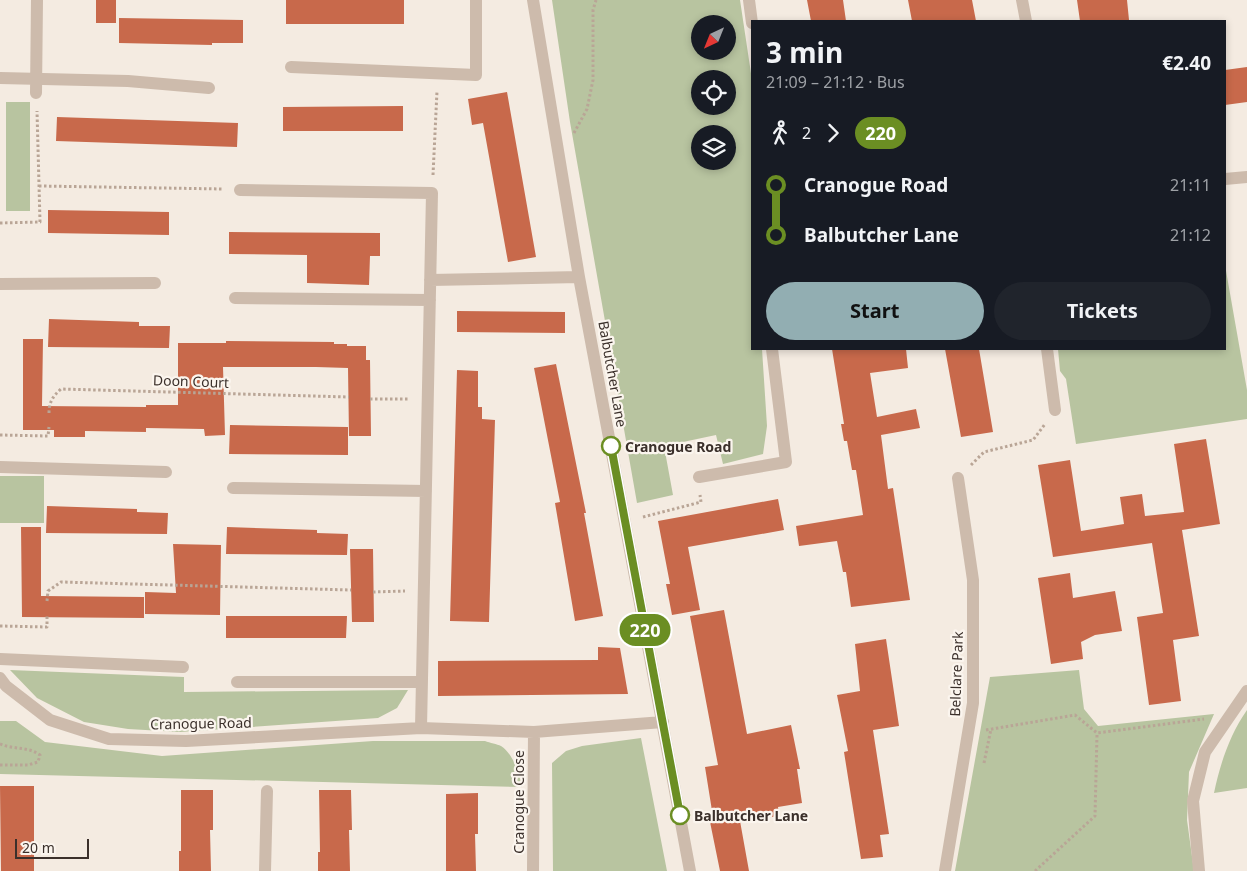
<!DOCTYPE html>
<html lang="en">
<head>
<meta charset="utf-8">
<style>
	:root { --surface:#171b24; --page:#20242c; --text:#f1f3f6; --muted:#9ea1a6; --accent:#92aeb2 }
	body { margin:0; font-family:"Noto Sans",sans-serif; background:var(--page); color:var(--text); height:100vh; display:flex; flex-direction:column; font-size:19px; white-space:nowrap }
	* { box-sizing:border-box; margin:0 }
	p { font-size:16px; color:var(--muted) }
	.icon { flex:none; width:28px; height:28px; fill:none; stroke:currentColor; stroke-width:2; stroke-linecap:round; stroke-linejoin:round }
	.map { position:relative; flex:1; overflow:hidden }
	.sheet { position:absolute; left:751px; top:20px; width:475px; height:330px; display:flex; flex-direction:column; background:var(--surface); border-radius:0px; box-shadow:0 2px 8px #0003 }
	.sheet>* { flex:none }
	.badge { padding:0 10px; border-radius:16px; font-size:18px; line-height:32px }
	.needle { width:32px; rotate:223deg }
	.buttons { position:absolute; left:691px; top:15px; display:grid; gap:10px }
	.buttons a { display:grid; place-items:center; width:45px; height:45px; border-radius:50%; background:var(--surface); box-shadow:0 2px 8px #0003; font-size:25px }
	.scale { position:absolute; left:15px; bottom:12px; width:74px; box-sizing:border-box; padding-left:5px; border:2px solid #3b302b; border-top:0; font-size:14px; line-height:18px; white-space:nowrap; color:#3b302b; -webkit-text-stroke:4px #fbf5ee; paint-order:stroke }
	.map>.badge { position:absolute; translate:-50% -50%; box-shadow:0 0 0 2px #fff }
	.legs { display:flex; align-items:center; gap:8px; height:55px; padding:0 15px; font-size:16px }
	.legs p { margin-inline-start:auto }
	.overview { display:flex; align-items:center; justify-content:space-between; height:85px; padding:0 15px }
	h1 { font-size:28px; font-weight:700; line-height:38px }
	.primary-button { display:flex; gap:10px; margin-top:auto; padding:10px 15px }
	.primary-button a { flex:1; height:58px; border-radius:30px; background:var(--accent); color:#111; font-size:20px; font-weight:700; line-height:58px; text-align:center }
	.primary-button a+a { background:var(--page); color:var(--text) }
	ul { padding:0 15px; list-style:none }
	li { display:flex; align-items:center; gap:18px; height:50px; font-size:19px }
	li i { display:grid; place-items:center; width:8px; height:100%; margin:0 6px; background:currentColor }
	li i::after { content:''; width:12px; height:12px; margin:-6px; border:4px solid; border-radius:50%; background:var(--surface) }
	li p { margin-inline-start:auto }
	li:first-child i { background:linear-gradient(#0000 50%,currentColor 0) }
	li:last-child i { background:linear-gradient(currentColor 50%,#0000 0) }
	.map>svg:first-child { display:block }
	.green { fill:#b8c4a0; fill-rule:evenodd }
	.building { fill:#c8694b }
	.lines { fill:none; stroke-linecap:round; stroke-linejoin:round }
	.path { stroke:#b9a596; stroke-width:3; stroke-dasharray:2.5 2.5; stroke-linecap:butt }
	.minor { stroke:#cdbbac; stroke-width:12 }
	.line-1-casing { stroke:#fff; stroke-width:11 }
	.line-1 { stroke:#6b8e23; stroke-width:8 }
	.stop-1-dot { fill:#fff; stroke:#6b8e23; stroke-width:2.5 }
	.labels { text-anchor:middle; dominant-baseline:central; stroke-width:4.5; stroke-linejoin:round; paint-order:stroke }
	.street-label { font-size:14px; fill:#3b302b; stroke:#fbf5ee }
	.stop-label { font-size:14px; font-weight:bold; fill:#3b302b; stroke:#fbf5ee; text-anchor:start }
</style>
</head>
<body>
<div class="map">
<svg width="1247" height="871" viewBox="0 0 1247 871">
	<rect width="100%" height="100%" fill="#f4ebe1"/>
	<!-- green -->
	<path class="green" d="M552,0h188l12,80v269h10l5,77 -4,28 -40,10 -7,-29 -52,11 9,49 -36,8 -67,-381zM700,24h28v27h-28zM700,79h28v27h-28zM700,134h28v27h-28z
		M6,102h24v109h-24z
		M1225,265l22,125v29l-171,25 -10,-65 -6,-8 -2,-22h167z
		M0,476h44v47h-44z
		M10,670l174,7v15l224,-2 -11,18 -19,10 -198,14 -52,-3 -44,-7 -47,-24z
		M1079,670l5,39 14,17 116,-12 -25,58 -2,48 7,51h-239l35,-194z
		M1247,710v78l-33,5c6,-29 16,-59 33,-83z
		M0,721h16l29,21 117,14 211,-15h112c5,2 12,3 16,5 12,8 19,28 21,41l-522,-13z
		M641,738l26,133h-114l-1,-108 14,-12 16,-5z"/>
	<!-- building -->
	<path class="building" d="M96,0h20v23h-20z
		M286,0h118v24h-118z
		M807,0h36l3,21h-35z
		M908,0h64l4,21h-64z
		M1077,0h50l2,20 -49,1z
		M119,18l124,2v23h-31v2l-93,-2z
		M1247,67v35l-22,3v-35z
		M507,92l29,165 -28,5 -25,-139 -11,2 -4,-26z
		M403,106v25h-120v-24z
		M57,117l181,6 -1,24 -181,-6z
		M48,210l121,2v23l-121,-2z
		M229,232l151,1v23h-10l-1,29 -62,-2v-28l-78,-1z
		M457,311l108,1v21l-108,-1z
		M49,319l90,3v4h31l-1,22 -121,-1z
		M23,339h20l-1,67 104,1v-2h32v-62h48v-2l108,1v2h13v2h19v14h4l1,76h-22l-1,-68 -32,-1h-93l2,68 -20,1 -1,-7 -58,-1v4l-61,-1v6h-31v-7h-31z
		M832,349h74l2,19 -38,5 7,44 39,-8 4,19 -39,7 7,54 5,-1 17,112 -59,7 -5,-35h-3l-6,-31 -38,5 -3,-20 67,-11 -7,-45h-4l-5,-29h-3l-3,-17h3z
		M945,349h34l14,83 -32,5z
		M556,364l30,149h-2l19,103 -28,5 -20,-118 5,-1 -26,-134z
		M457,370l21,1v36h4v12l13,1 -6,202 -39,-1z
		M230,425l118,2v28l-119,-1z
		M1206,439l14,85 -38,6 17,106 -26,4 8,61 -32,4 -12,-88 26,-4 -11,-70 -99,14 -15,-92 32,-5 11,71 43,-7 -4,-27 22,-3 3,22 39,-4 -10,-68z
		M778,499l6,31 -96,17 12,63 -28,5 -6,-31h4l-12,-63z
		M47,506l90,3v3l31,1 -1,21 -121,-1z
		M21,527h20v69l103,1v21l-122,-1z
		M227,527l90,3v3l31,1 -1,21 -121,-1z
		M173,544l48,1 -1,70 -75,-1v-22l31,1z
		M350,549h23l1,73h-22z
		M1070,573l3,25 42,-7 7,40 -27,4 -14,7 2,17 -32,5 -13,-86z
		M724,610l23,124 44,-9 9,44h-3l5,34 -24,4 1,9 -39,5 9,50h-29l-11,-54h4l-8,-50 13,-2 -28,-149z
		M226,616h121l-1,22h-120z
		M886,639l13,87 -26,4 16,104 -9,1 3,22 -22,2 -17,-107 4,-1 -11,-56 23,-4 -5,-47z
		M598,647l22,1 8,46 -190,2v-35l160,-1z
		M0,786h34v85h-33z
		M181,790h32v40h-3l1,41h-32v-20h2z
		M319,790h32l1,40h-3l1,41h-32v-19h2z
		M478,793v41h-3l1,37h-30v-77z"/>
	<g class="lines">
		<!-- path -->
		<path class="path" d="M574,133l13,-24 6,-29v-70l3,-10
			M433,175l4,-84
			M39,186l184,3
			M0,223l40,-1 -3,-111
			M370,399h39
			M49,413c0,-11 4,-17 12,-24l288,8
			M0,435l48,1 1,-9
			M971,465l13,-13 49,-12 12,-16
			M643,517l58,-15 -1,-7
			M373,592l32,-1
			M47,601l1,-10 13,-9 290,8
			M0,626l47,1v-12
			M986,730l89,-15 22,18 107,-14
			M0,744c15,6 27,2 40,11l-2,7 -10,3h-28
			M984,763l7,-34
			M1035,871l60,-55 2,-82"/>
		<!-- minor -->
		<path class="minor" d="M533,0l46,277 111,594
			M749,0l3,23
			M1022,0l4,21
			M291,67l185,8v-75
			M0,78l128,3 81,7
			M36,93l1,-93
			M1225,179l22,-2
			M240,190l192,3 -11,535
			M430,280l149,-3
			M0,284l155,-1
			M235,298l195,2
			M1047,349l8,61
			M0,467l166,5
			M699,477l87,-15 -14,-113
			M233,488l193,3
			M0,659l183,8
			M0,678l6,8 44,34 59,19 77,2 235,-13 113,4 129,-10
			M237,682h185
			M265,871l2,-80
			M533,871l1,-139
			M945,871l28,-168v-123l-15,-102
			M1199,871l-6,-70 12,-49 42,-61"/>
	</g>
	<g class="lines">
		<!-- line-1 casing -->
		<g class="line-1-casing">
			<path id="line-1" d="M611,446l69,369"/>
		</g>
		<!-- line-1 -->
		<use href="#line-1" class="line-1"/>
	</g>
	<!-- markers -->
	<g class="stop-1-dot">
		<circle cx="611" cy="446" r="9"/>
		<circle cx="680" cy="815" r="9"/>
	</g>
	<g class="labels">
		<!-- street labels -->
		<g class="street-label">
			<text transform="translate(613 374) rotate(80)">Balbutcher Lane</text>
			<text transform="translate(191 381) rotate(2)">Doon Court</text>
			<text transform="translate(956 674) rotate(-88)">Belclare Park</text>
			<text transform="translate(201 723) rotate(-1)">Cranogue Road</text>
			<text transform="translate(518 802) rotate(-90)">Cranogue Close</text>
		</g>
		<!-- stop labels -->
		<g class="stop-label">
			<text x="625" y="446">Cranogue Road</text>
			<text x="694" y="815">Balbutcher Lane</text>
		</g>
	</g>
</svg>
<div class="buttons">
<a><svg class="needle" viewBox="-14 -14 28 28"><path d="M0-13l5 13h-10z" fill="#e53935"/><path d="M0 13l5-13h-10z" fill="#9ea1a6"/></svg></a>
<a><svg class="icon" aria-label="locate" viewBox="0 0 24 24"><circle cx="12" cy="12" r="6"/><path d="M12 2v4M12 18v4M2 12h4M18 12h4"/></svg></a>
<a><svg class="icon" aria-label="layers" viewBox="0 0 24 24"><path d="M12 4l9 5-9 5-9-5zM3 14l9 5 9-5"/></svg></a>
</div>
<div class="scale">20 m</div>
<b class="badge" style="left:645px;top:630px;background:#6b8e23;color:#fff">220</b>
<section class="sheet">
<div class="overview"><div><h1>3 min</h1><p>21:09 – 21:12 · Bus</p></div><b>€2.40</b></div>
<div class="legs"><svg class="icon" aria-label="walk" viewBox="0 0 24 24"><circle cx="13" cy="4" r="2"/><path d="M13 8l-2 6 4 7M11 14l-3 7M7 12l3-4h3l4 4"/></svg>2<svg class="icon" aria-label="forward" viewBox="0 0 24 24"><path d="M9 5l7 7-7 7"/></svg><b class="badge" style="background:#6b8e23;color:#fff">220</b></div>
<ul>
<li><i style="color:#6b8e23"></i><b>Cranogue Road</b><p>21:11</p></li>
<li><i style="color:#6b8e23"></i><b>Balbutcher Lane</b><p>21:12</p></li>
</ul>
<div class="primary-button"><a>Start</a><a>Tickets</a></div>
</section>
</div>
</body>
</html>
